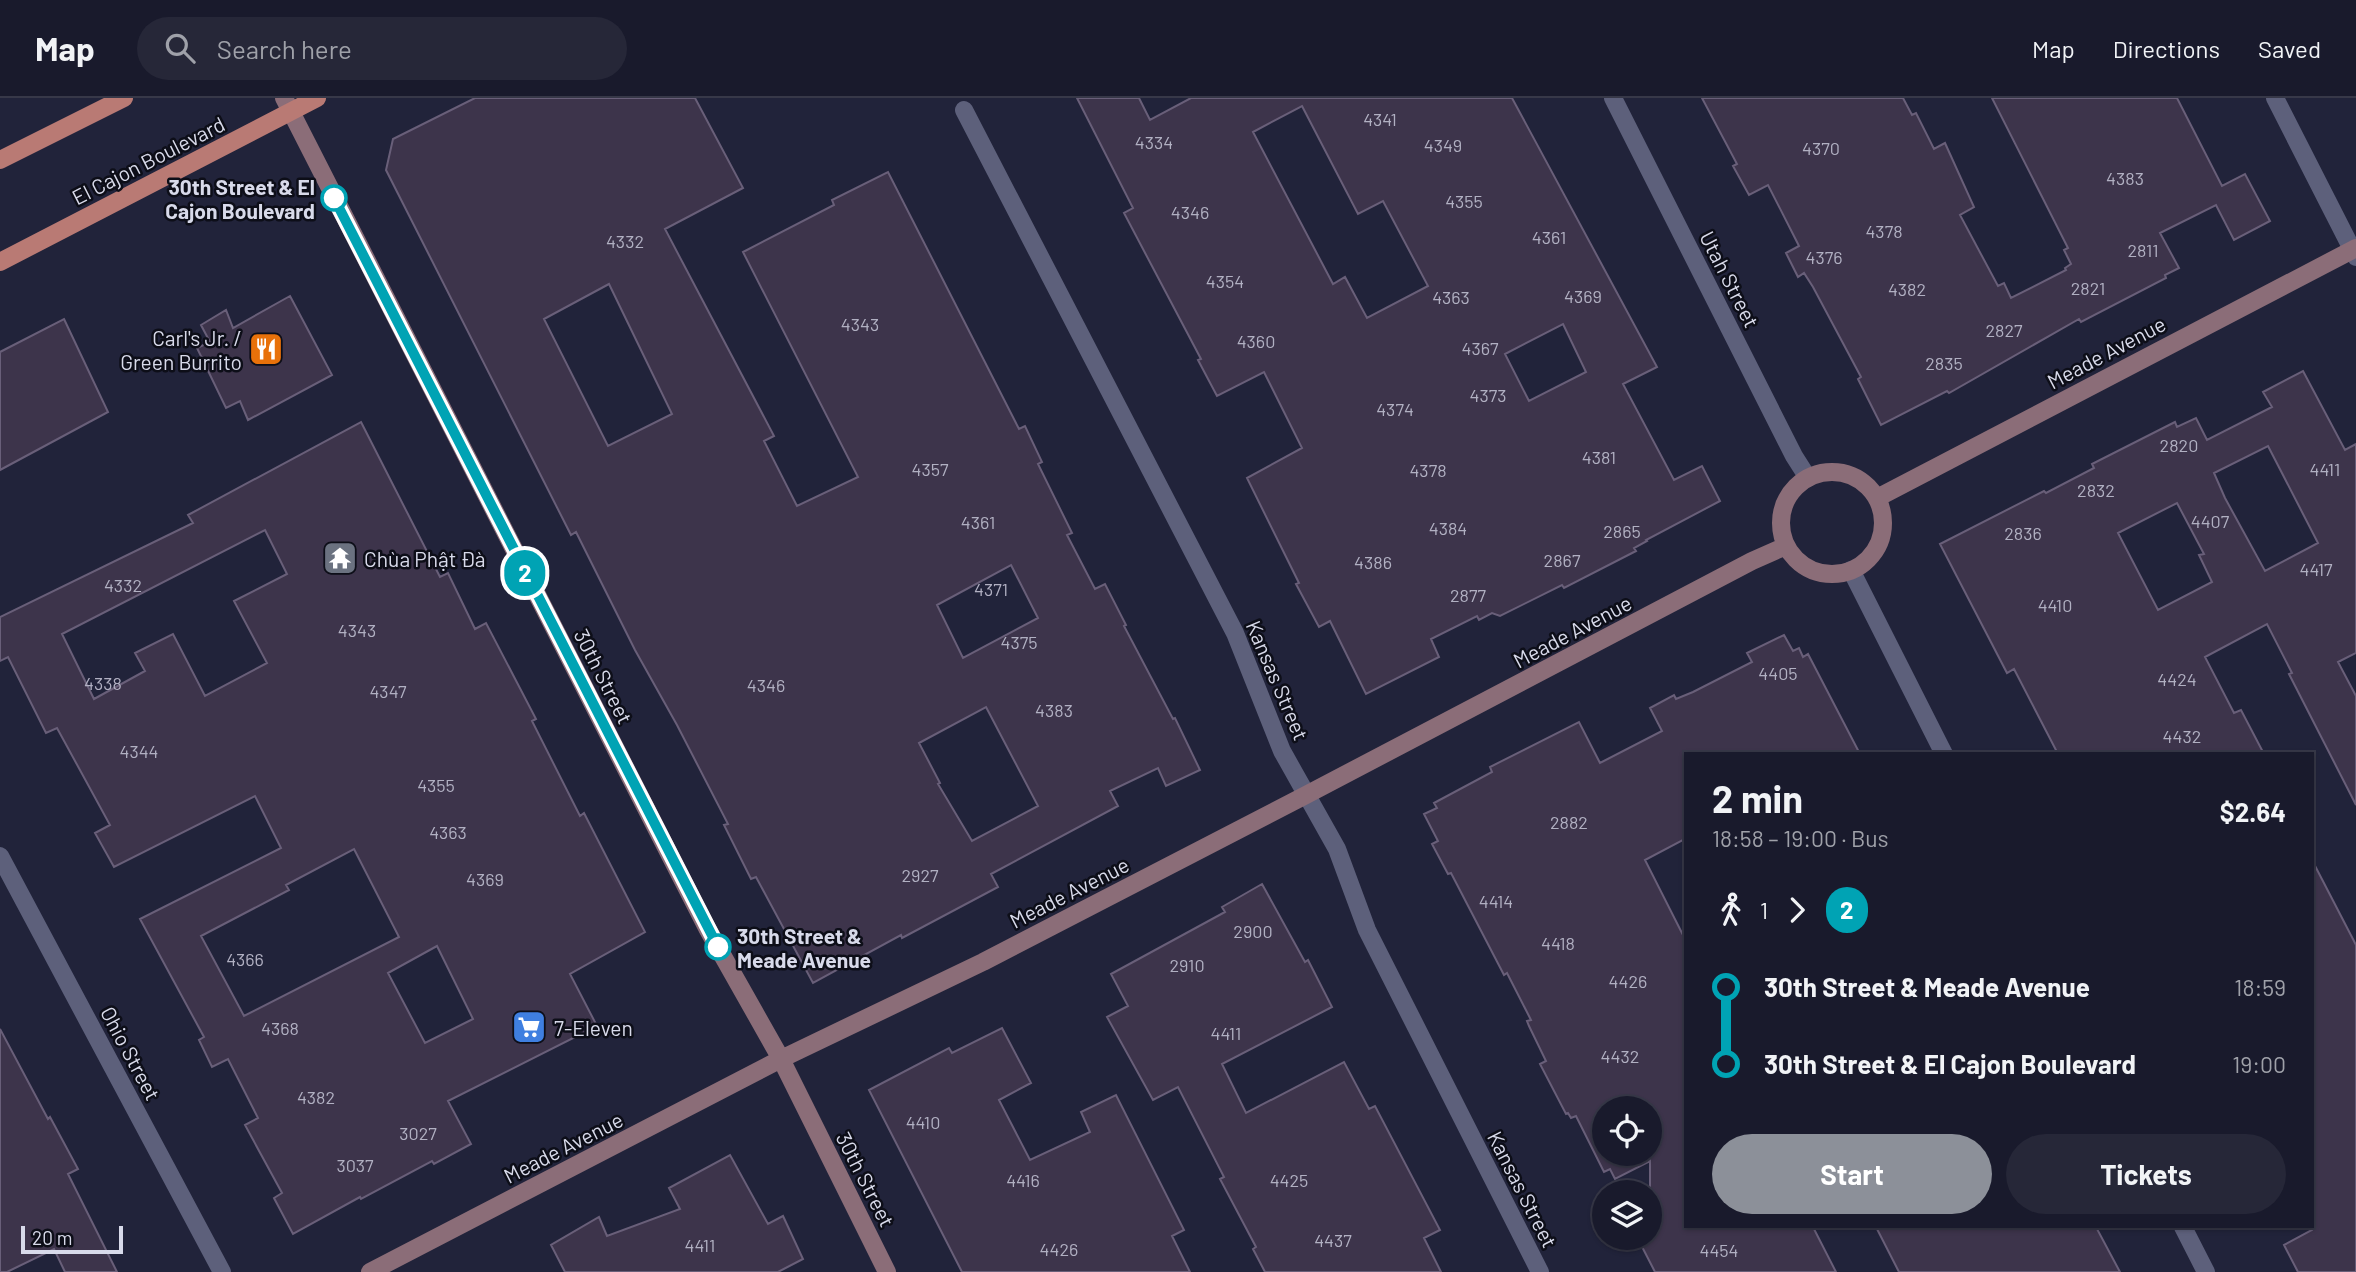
<!DOCTYPE html>
<html lang="en">
<head>
<meta charset="utf-8">
<style>
	:root { --surface:#191a2c; --page:#262738; --text:#f1f3f6; --muted:#9fa1a9; --line:#373848; --accent:#8c9099 }
	body { margin:0; font-family:Barlow,sans-serif; background:var(--page); color:var(--text); height:100vh; display:flex; flex-direction:column; font-size:26px; white-space:nowrap }
	* { box-sizing:border-box; margin:0 }
	p { font-size:23px; color:var(--muted) }
	.icon { flex:none; width:38px; height:38px; fill:none; stroke:currentColor; stroke-width:2; stroke-linecap:round; stroke-linejoin:round }
	.map { position:relative; flex:1; overflow:hidden }
	.side { position:absolute; left:1684px; top:654px; width:630px; height:476px; display:flex; flex-direction:column; background:var(--surface); border-radius:0px; box-shadow:0 2px 5px #0004,0 0 0 2px var(--line) }
	.side>* { flex:none }
	.badge { padding:0 14px; border-radius:23px; font-size:24px; line-height:46px }
	.buttons { position:absolute; left:1592px; top:998px; display:grid; gap:14px }
	.buttons a { display:grid; place-items:center; width:70px; height:70px; border-radius:50%; background:var(--surface); box-shadow:0 2px 5px #0004,0 0 0 2px var(--line); font-size:35px }
	.scale { position:absolute; left:21px; bottom:18px; width:102px; box-sizing:border-box; padding-left:7px; border:4px solid #d8daea; border-top:0; font-size:19px; line-height:24px; white-space:nowrap; color:#d8daea; -webkit-text-stroke:5px #0d0e18; paint-order:stroke }
	.map>.badge { position:absolute; translate:-50% -50%; box-shadow:0 0 0 4px #fff }
	.legs { display:flex; align-items:center; gap:10px; height:77px; padding:0 28px; font-size:23px }
	.legs p { margin-inline-start:auto }
	.headline { display:flex; align-items:center; justify-content:space-between; height:119px; padding:0 28px }
	h1 { font-size:38px; font-weight:700; line-height:52px }
	.button { display:flex; gap:14px; margin-top:auto; padding:14px 28px }
	.button a { flex:1; height:80px; border-radius:42px; background:var(--accent); color:#fff; font-size:28px; font-weight:700; line-height:80px; text-align:center }
	.button a+a { background:var(--page); color:var(--text) }
	ul { padding:0 28px; list-style:none }
	li { display:flex; align-items:center; gap:24px; height:77px; font-size:26px }
	li i { display:grid; place-items:center; width:10px; height:100%; margin:0 9px; background:currentColor }
	li i::after { content:''; width:18px; height:18px; margin:-9px; border:5px solid; border-radius:50%; background:var(--surface) }
	li p { margin-inline-start:auto }
	li:first-child i { background:linear-gradient(#0000 50%,currentColor 0) }
	li:last-child i { background:linear-gradient(currentColor 50%,#0000 0) }
	header { display:flex; align-items:center; gap:42px; box-sizing:border-box; height:98px; padding:0 35px; background:var(--surface); border-bottom:2px solid var(--line) }
	header strong { font-size:33px }
	nav { display:flex; gap:38px; margin-inline-start:auto; font-size:24px }
	.search { width:490px; height:63px; background:var(--page); display:flex; align-items:center; gap:18px; box-sizing:border-box; padding:0 24px; border-radius:38px; color:var(--muted); font-size:26px }
	.map>svg:first-child { display:block }
	.building { fill:#3d344b; stroke:#695f79; stroke-width:2; fill-rule:evenodd }
	.lines { fill:none; stroke-linecap:round; stroke-linejoin:round }
	.tertiary { stroke:#5d607b; stroke-width:18 }
	.secondary { stroke:#8b6d78; stroke-width:18 }
	.primary { stroke:#b97a74; stroke-width:18 }
	.line-1-casing { stroke:#fff; stroke-width:16 }
	.line-1 { stroke:#00a3b4; stroke-width:10 }
	.stop-1-dot { fill:#fff; stroke:#00a3b4; stroke-width:3.5 }
	.labels { text-anchor:middle; dominant-baseline:central; stroke-width:5; stroke-linejoin:round; paint-order:stroke }
	.number-label { font-size:18px; fill:#b1b0c2 }
	.street-label { font-size:21px; fill:#d8daea; stroke:#0d0e18 }
	.stop-label { font-size:21px; font-weight:bold; fill:#d8daea; stroke:#0d0e18; text-anchor:end }
	.poi-label { font-size:21px; fill:#d8daea; stroke:#0d0e18; text-anchor:start }
</style>
</head>
<body>
<header>
<strong>Map</strong>
<div class="search"><svg class="icon" aria-label="search" viewBox="0 0 24 24"><circle cx="10" cy="10" r="6"/><path d="M15 15l6 6"/></svg>Search here</div>
<nav><a>Map</a><a>Directions</a><a>Saved</a></nav>
</header>
<div class="map">
<svg width="2356" height="1174" viewBox="0 0 2356 1174">
	<rect width="100%" height="100%" fill="#21233a"/>
	<!-- building -->
	<path class="building" d="M475,0h220l48,90 -78,41 109,207 -10,5 33,65 61,-29 -115,-225 91,-47 -2,-5 56,-28 131,257 6,-3 17,36 -4,2 34,69 -5,2 28,54 10,-5 21,41 -2,1 49,93 2,-1 25,52 -34,16 -8,-18 -48,23 8,15 -127,68 7,13 -96,51 -1,-3 -88,48 -57,-106 -5,2 -27,-54 4,-1 -51,-99 -42,-75 -59,-118 -5,3 -185,-365 7,-31zM609,186l63,130 -64,32 -64,-127zM1011,467l27,53 -75,40 -26,-53zM986,609l52,99 -66,35 -34,-57 2,-1 -21,-40z
		M1077,0h62l11,22 41,-22h321l145,269 -34,17 51,96 28,-14 18,35 -74,39 1,1 -13,7 2,3 -72,37 -2,-3 -62,31 -8,-3 -13,7 -2,-4 -46,23 8,18 -73,37 -36,-73 -11,6 -23,-43 3,-1 -52,-105 55,-30 -38,-76 -47,24 -19,-36 3,-1 -77,-146 9,-5zM1302,8l56,108 25,-13 45,85 -61,32 -22,-41 -12,7 -80,-152zM1563,226l23,48 -57,29 -24,-47z
		M1702,0h201l9,17 4,-2 18,36 11,-6 29,64 -14,8 38,71 6,-3 7,15 55,-28 -1,-2 6,-4 -7,-14 4,-2 -76,-150h185l45,88 23,-12 25,47 -36,19 -18,-35 -56,28 19,35 -14,7 1,3 -85,44 -2,-3 -130,74 -2,-2 -66,34 -23,-46 3,-2 -48,-90 -9,-14 -6,4 -12,-24 13,-7 -1,-2 -30,-59 -19,10 -16,-29 4,-2z
		M290,198l42,79 -84,45 -8,-19 -14,7 -29,-60 13,-6 -9,-17 25,-15 7,18z
		M64,221l44,93 -108,58v-118z
		M2303,273l42,79 11,-6v209l-18,9 18,34v109l-67,-131 3,-1 -25,-49 -62,33 29,56 7,-3 23,44h-206l-44,-85 -7,4 -67,-129 104,-53 2,2 48,-25 -2,-4 83,-42 2,5 19,-9 11,22 65,-33 -9,-15zM2268,348l50,97 -53,28 -40,-73 -11,-25zM2177,405l27,51 -5,1 13,27 -54,28 -40,-77z
		M361,324l79,155 8,-4 27,56 11,-6 50,96 -4,2 48,95 4,-3 61,119 -75,42 27,52 -149,75 23,43 -37,20 -2,-3 -71,38 -1,-2 -67,37 -19,-36 8,-5 -37,-68 13,-7 -30,-59 -16,8 -13,-27 5,-3 -64,-118 141,-71 -26,-52 -141,71 -19,-34 15,-8 -53,-97 -11,5 -38,-76 -8,4v-44l193,-94 -5,-8zM265,432l22,44 -53,27 33,62 -62,33 -32,-62 -38,19 10,18 -51,28 -32,-65zM354,751l45,88 -155,79 -43,-80 88,-46 -3,-5zM437,848l36,73 -48,24 -37,-70z
		M1784,537l9,16 6,-3 4,9 5,-3 52,100h-175v85l-40,21 40,79v288h128l23,45h-181l-18,-35h13v-76l-35,18 -5,-10 -6,3 -28,-56 -5,2 -3,-5 -2,1 -26,-50 6,-3 -17,-35 -2,-5 4,-1 -24,-47 -3,2 -53,-102 -3,1 -16,-30 6,-3 -14,-27 13,-6 -3,-5 58,-31 -2,-5 89,-45 21,41 62,-32 -12,-23 24,-13 2,4 17,-7 59,-30 -5,-9zM1605,1010h45v45h-45z
		M2312,762l44,85v327h-58l-14,-27 28,-15z
		M1262,786l43,78 3,-2 24,47 -110,57 24,49 98,-51 25,47 6,-3 65,124 -16,8 17,34h-176l-12,-23 3,-2 -36,-68 4,-2 -46,-90 -25,13 -46,-83 21,-11 -17,-32 114,-62 -3,-5z
		M1002,930l29,55 -32,17 31,60 60,-28 -9,-20 35,-17 68,135 -12,6 18,36h-228l-93,-182 80,-42 3,5z
		M0,931l48,90 2,-2 28,52 -10,5 49,98h-52l-11,-23 -47,23h-7z
		M730,1057l38,69 15,-8 20,43 -25,13h-213l-14,-27 48,-28 8,19 73,-27 -11,-21z
		M1876,1129h220l24,45h-221z"/>
	<g class="lines">
		<!-- tertiary -->
		<path class="tertiary" d="M1613,0l181,358 14,22
			M2275,0l81,159
			M964,12l271,523 47,118 55,98 30,81 173,342
			M1851,472l93,184
			M0,758l222,416
			M2183,1129l23,45"/>
		<!-- secondary -->
		<path class="secondary" d="M284,0l423,830 74,131 106,213
			M1781 425a51 51 0 1 1 102 0a51 51 0 1 1-102 0Z
			M1877,400l479,-250
			M370,1174l411,-213 202,-97 323,-167 446,-234 34,-15"/>
		<!-- primary -->
		<path class="primary" d="M0,62l124,-62
			M0,164l317,-164"/>
	</g>
	<g class="lines">
		<!-- line-1 casing -->
		<g class="line-1-casing">
			<path id="line-1" d="M334,100l384,749"/>
		</g>
		<!-- line-1 -->
		<use href="#line-1" class="line-1"/>
	</g>
	<!-- icons -->
	<defs>
		<g id="restaurant-square" transform="scale(1.75)"><rect x="-9" y="-9" width="18" height="18" rx="4" fill="#e8710a" stroke="#0d0e18"/><path d="M-5-6h1v4h1v-4h1v4h1v-4h1v5L-1.5 .5V6h-2V.5L-5-1ZM5-6V6H3V1.5H1.5Q1.5-4 5-6Z" fill="#fff"/></g>
		<g id="temple-square" transform="scale(1.75)"><rect x="-9" y="-9" width="18" height="18" rx="4" fill="#6b7280" stroke="#0d0e18"/><path d="M0-6L5-2H3V0L6.5 2.5H4V6H1.5V3h-3V6H-4V2.5H-6.5L-3 0V-2H-5Z" fill="#fff"/></g>
		<g id="supermarket-square" transform="scale(1.75)"><rect x="-9" y="-9" width="18" height="18" rx="4" fill="#3f7fe0" stroke="#0d0e18"/><path d="M-6-5.5h2.5l.6 2H6L4.5 2H-2.5L-4.4-4H-6ZM-1.5 3.2a1.3 1.3 0 1 0 .1 0ZM3 3.2a1.3 1.3 0 1 0 .1 0Z" fill="#fff"/></g>
	</defs>
	<g fill-rule="evenodd">
		<use href="#restaurant-square" x="266" y="251"/>
		<use href="#temple-square" x="340" y="460"/>
		<use href="#supermarket-square" x="529" y="929"/>
	</g>
	<!-- markers -->
	<g class="stop-1-dot">
		<circle cx="334" cy="100" r="12"/>
		<circle cx="718" cy="849" r="12"/>
	</g>
	<g class="labels">
		<!-- number labels -->
		<g class="number-label">
			<text x="1380" y="21">4341</text>
			<text x="1154" y="44">4334</text>
			<text x="1443" y="47">4349</text>
			<text x="1821" y="50">4370</text>
			<text x="2125" y="80">4383</text>
			<text x="1464" y="103">4355</text>
			<text x="1190" y="114">4346</text>
			<text x="1884" y="133">4378</text>
			<text x="1549" y="139">4361</text>
			<text x="625" y="143">4332</text>
			<text x="2143" y="152">2811</text>
			<text x="1824" y="159">4376</text>
			<text x="1225" y="183">4354</text>
			<text x="2088" y="190">2821</text>
			<text x="1907" y="191">4382</text>
			<text x="1583" y="198">4369</text>
			<text x="1451" y="199">4363</text>
			<text x="860" y="226">4343</text>
			<text x="2004" y="232">2827</text>
			<text x="1256" y="243">4360</text>
			<text x="1480" y="250">4367</text>
			<text x="1944" y="265">2835</text>
			<text x="1488" y="297">4373</text>
			<text x="1395" y="311">4374</text>
			<text x="2179" y="347">2820</text>
			<text x="1599" y="359">4381</text>
			<text x="930" y="371">4357</text>
			<text x="2325" y="371">4411</text>
			<text x="1428" y="372">4378</text>
			<text x="2096" y="392">2832</text>
			<text x="2210" y="423">4407</text>
			<text x="978" y="424">4361</text>
			<text x="1448" y="430">4384</text>
			<text x="1622" y="433">2865</text>
			<text x="2023" y="435">2836</text>
			<text x="1562" y="462">2867</text>
			<text x="1373" y="464">4386</text>
			<text x="2316" y="471">4417</text>
			<text x="123" y="487">4332</text>
			<text x="991" y="491">4371</text>
			<text x="1468" y="497">2877</text>
			<text x="2055" y="507">4410</text>
			<text x="357" y="532">4343</text>
			<text x="1019" y="544">4375</text>
			<text x="1778" y="575">4405</text>
			<text x="2177" y="581">4424</text>
			<text x="103" y="585">4338</text>
			<text x="766" y="587">4346</text>
			<text x="388" y="593">4347</text>
			<text x="1054" y="612">4383</text>
			<text x="2182" y="638">4432</text>
			<text x="139" y="653">4344</text>
			<text x="436" y="687">4355</text>
			<text x="1569" y="724">2882</text>
			<text x="448" y="734">4363</text>
			<text x="920" y="777">2927</text>
			<text x="485" y="781">4369</text>
			<text x="1496" y="803">4414</text>
			<text x="1253" y="833">2900</text>
			<text x="1558" y="845">4418</text>
			<text x="245" y="861">4366</text>
			<text x="1187" y="867">2910</text>
			<text x="1628" y="883">4426</text>
			<text x="280" y="930">4368</text>
			<text x="1226" y="935">4411</text>
			<text x="1620" y="958">4432</text>
			<text x="316" y="999">4382</text>
			<text x="923" y="1024">4410</text>
			<text x="418" y="1035">3027</text>
			<text x="355" y="1067">3037</text>
			<text x="1023" y="1082">4416</text>
			<text x="1289" y="1082">4425</text>
			<text x="1333" y="1142">4437</text>
			<text x="700" y="1147">4411</text>
			<text x="1059" y="1151">4426</text>
			<text x="1719" y="1152">4454</text>
		</g>
		<!-- street labels -->
		<g class="street-label">
			<text transform="translate(148 62) rotate(-27)">El Cajon Boulevard</text>
			<text transform="translate(1730 181) rotate(63)">Utah Street</text>
			<text transform="translate(2106 254) rotate(-28)">Meade Avenue</text>
			<text transform="translate(1572 533) rotate(-28)">Meade Avenue</text>
			<text transform="translate(604 578) rotate(63)">30th Street</text>
			<text transform="translate(1278 582) rotate(67)">Kansas Street</text>
			<text transform="translate(1069 794) rotate(-27)">Meade Avenue</text>
			<text transform="translate(131 955) rotate(62)">Ohio Street</text>
			<text transform="translate(563 1049) rotate(-27)">Meade Avenue</text>
			<text transform="translate(866 1081) rotate(63)">30th Street</text>
			<text transform="translate(1523 1091) rotate(63)">Kansas Street</text>
		</g>
		<!-- stop labels -->
		<g class="stop-label">
			<text x="315" y="88">30th Street &amp; El<tspan x="315" dy="24">Cajon Boulevard</tspan></text>
			<text x="737" y="837" text-anchor="start">30th Street &amp;<tspan x="737" dy="24">Meade Avenue</tspan></text>
		</g>
		<!-- poi labels -->
		<g class="poi-label">
			<text x="242" y="239" text-anchor="end">Carl's Jr. /<tspan x="242" dy="24">Green Burrito</tspan></text>
			<text x="364" y="460">Chùa Phật Đà</text>
			<text x="554" y="929">7-Eleven</text>
		</g>
	</g>
</svg>
<div class="buttons">
<a><svg class="icon" aria-label="locate" viewBox="0 0 24 24"><circle cx="12" cy="12" r="6"/><path d="M12 2v4M12 18v4M2 12h4M18 12h4"/></svg></a>
<a><svg class="icon" aria-label="layers" viewBox="0 0 24 24"><path d="M12 4l9 5-9 5-9-5zM3 14l9 5 9-5"/></svg></a>
</div>
<div class="scale">20 m</div>
<b class="badge" style="left:525px;top:475px;background:#00a3b4;color:#fff">2</b>
<section class="side">
<div class="headline"><div><h1>2 min</h1><p>18:58 – 19:00 · Bus</p></div><b>$2.64</b></div>
<div class="legs"><svg class="icon" aria-label="walk" viewBox="0 0 24 24"><circle cx="13" cy="4" r="2"/><path d="M13 8l-2 6 4 7M11 14l-3 7M7 12l3-4h3l4 4"/></svg>1<svg class="icon" aria-label="forward" viewBox="0 0 24 24"><path d="M9 5l7 7-7 7"/></svg><b class="badge" style="background:#00a3b4;color:#fff">2</b></div>
<ul>
<li><i style="color:#00a3b4"></i><b>30th Street &amp; Meade Avenue</b><p>18:59</p></li>
<li><i style="color:#00a3b4"></i><b>30th Street &amp; El Cajon Boulevard</b><p>19:00</p></li>
</ul>
<div class="button"><a>Start</a><a>Tickets</a></div>
</section>
</div>
</body>
</html>
